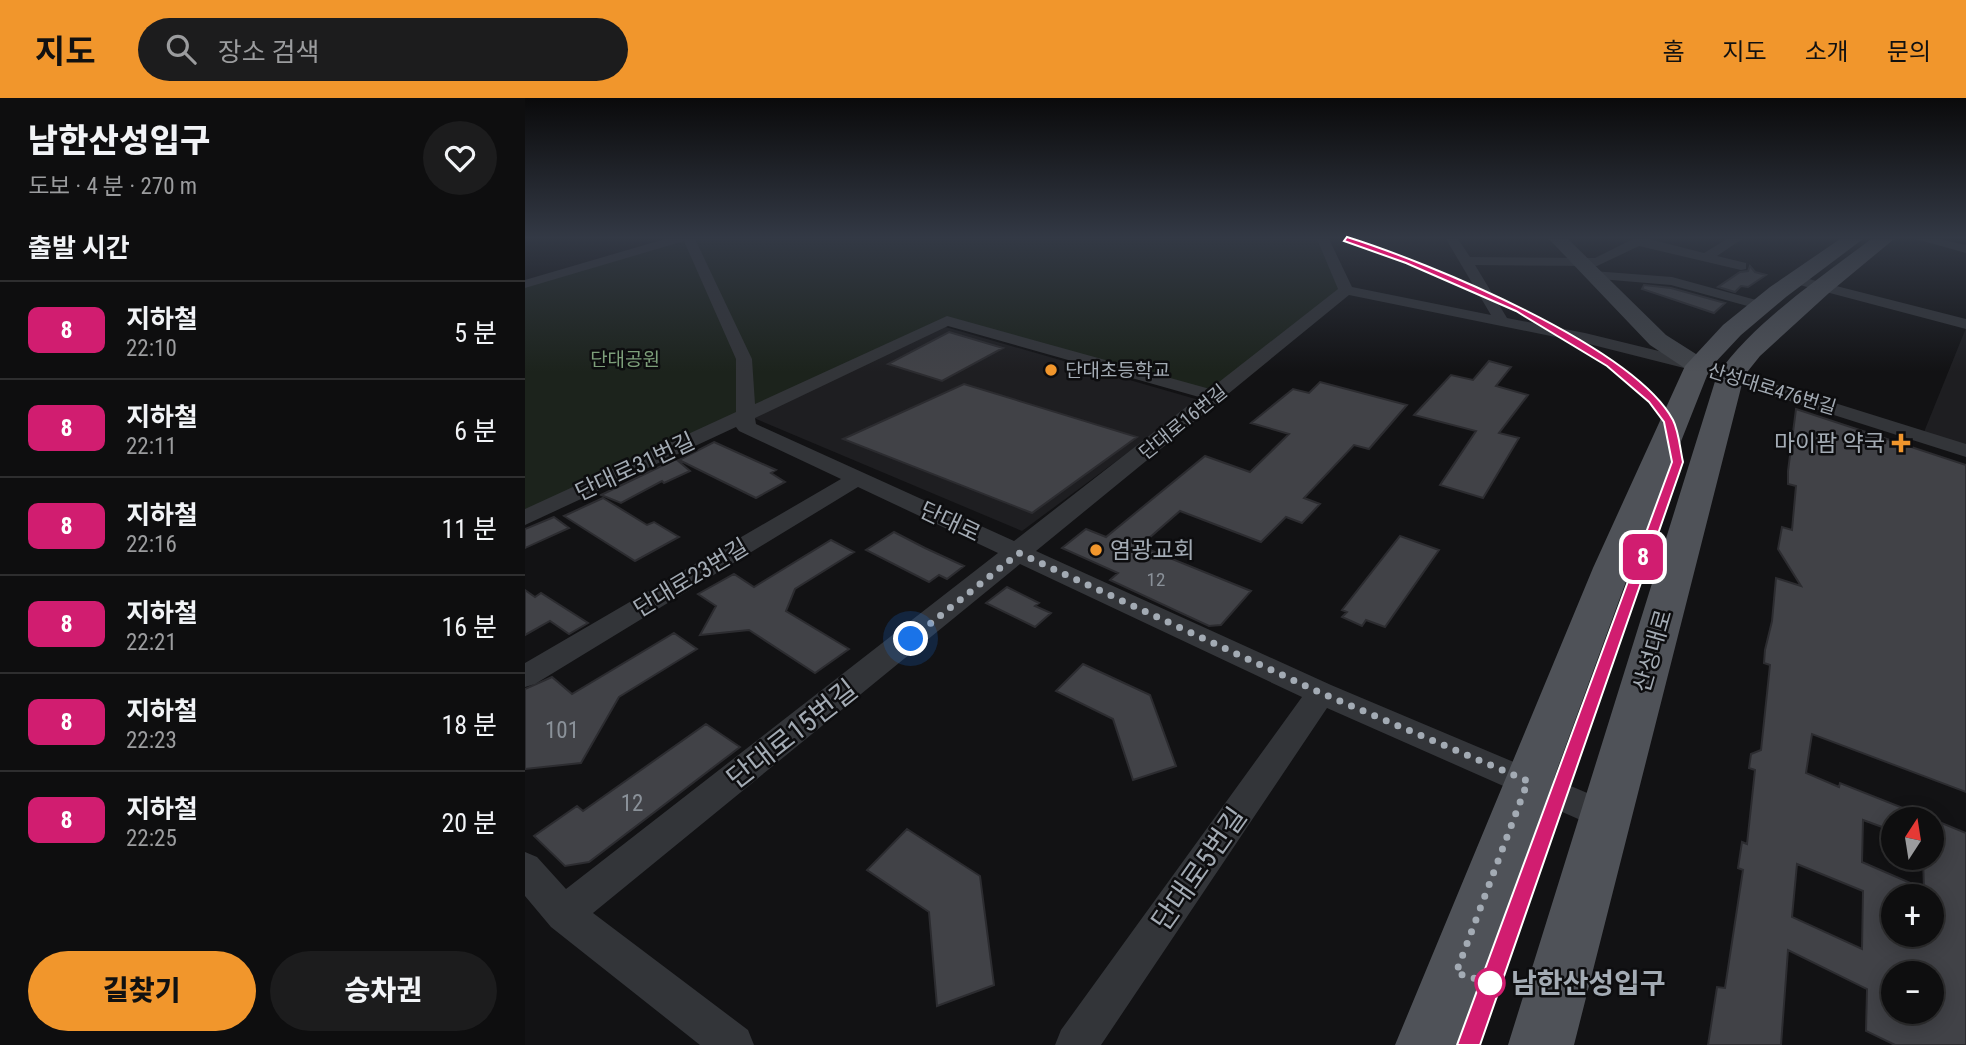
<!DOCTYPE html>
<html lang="ko">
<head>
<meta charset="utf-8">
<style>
	:root { --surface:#0e0e0f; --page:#1c1c1d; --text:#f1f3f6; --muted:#9b9c9e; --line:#2e2e2f; --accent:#f1962c }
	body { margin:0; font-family:"Roboto Condensed","Noto Sans KR",sans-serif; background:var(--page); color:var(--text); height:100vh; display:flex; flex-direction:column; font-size:26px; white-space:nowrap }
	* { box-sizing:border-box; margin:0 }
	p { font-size:23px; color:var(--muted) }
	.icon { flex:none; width:38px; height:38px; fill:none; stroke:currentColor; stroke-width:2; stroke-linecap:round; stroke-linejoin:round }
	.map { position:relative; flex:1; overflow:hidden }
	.sheet { display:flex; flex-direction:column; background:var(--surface); width:525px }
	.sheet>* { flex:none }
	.badge { padding:0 14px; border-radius:10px; font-size:24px; line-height:46px }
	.needle { width:46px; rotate:12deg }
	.tools { position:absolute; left:1356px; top:709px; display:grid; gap:14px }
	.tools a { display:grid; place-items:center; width:63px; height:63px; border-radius:50%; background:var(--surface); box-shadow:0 4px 18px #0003,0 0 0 2px var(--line); font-size:35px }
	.you { position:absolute; width:35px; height:35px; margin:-18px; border:5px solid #fff; border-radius:50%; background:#1a73e8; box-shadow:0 0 0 10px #1a73e833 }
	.map>.badge { position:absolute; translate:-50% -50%; box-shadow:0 0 0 4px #fff }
	h2 { padding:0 28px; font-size:26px; line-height:63px }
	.round { display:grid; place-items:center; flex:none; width:74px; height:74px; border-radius:37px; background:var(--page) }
	.head { display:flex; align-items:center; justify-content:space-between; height:119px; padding:0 28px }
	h1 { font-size:33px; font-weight:800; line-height:52px }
	.button { display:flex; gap:14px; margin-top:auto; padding:14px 28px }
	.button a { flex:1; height:80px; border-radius:42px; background:var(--accent); color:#111; font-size:28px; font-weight:800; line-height:80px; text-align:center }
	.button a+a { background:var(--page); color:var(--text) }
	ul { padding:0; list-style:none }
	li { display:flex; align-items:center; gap:21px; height:98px; padding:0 28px; border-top:2px solid var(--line) }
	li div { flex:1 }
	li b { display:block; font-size:26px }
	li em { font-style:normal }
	li .badge { min-width:77px; font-weight:700; text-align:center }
	header { display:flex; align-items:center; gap:42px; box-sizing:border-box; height:98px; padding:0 35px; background:var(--accent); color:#111 }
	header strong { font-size:33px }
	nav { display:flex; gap:38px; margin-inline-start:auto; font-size:24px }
	.search { width:490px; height:63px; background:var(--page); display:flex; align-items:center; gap:18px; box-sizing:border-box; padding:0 24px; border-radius:38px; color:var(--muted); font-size:26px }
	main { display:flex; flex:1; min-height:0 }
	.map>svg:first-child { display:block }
	.built { fill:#1e1e21 }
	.green { fill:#1c231c }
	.building { fill:#414247; stroke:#2c2c30; stroke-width:2; fill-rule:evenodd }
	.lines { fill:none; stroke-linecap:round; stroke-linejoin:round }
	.street { fill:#333539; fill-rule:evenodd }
	.secondary { fill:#414449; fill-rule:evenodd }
	.primary { fill:#4f5258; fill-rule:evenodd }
	.line { fill:#d11d70; stroke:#fff; stroke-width:2 }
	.walk { stroke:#a3abb4; stroke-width:7; stroke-dasharray:0 12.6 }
	.poi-dot { fill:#f1962c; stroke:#0d0d0f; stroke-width:2.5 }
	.stop-dot { fill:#fff; stroke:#d11d70; stroke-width:3.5 }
	.labels { text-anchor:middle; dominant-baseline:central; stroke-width:5; stroke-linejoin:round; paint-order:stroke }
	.far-park-label { font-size:19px; fill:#7d9f7a; stroke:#0d0d0f }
	.far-poi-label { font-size:19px; fill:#a3abb4; stroke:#0d0d0f; text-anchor:start }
	.far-street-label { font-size:19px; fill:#a3abb4; stroke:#0d0d0f }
	.number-label { font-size:19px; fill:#8a9199 }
	.poi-label { font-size:23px; fill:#a3abb4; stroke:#0d0d0f; text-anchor:end }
	.street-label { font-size:23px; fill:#a3abb4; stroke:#0d0d0f }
	.near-number-label { font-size:23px; fill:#8a9199 }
	.near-street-label { font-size:28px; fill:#a3abb4; stroke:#0d0d0f }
	.near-stop-label { font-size:28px; font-weight:bold; fill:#a3abb4; stroke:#0d0d0f; text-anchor:start }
</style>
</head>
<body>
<header>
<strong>지도</strong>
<div class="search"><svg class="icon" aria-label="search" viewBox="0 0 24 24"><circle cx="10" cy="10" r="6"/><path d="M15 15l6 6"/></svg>장소 검색</div>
<nav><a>홈</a><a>지도</a><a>소개</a><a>문의</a></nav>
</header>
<main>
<section class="sheet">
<div class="head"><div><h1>남한산성입구</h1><p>도보 · 4 분 · 270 m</p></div><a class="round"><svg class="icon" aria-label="heart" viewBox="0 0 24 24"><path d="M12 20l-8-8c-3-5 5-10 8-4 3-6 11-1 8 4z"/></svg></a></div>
<h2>출발 시간</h2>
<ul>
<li><span class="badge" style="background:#d11d70;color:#fff">8</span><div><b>지하철</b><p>22:10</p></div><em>5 분</em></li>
<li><span class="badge" style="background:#d11d70;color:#fff">8</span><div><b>지하철</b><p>22:11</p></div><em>6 분</em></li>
<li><span class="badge" style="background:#d11d70;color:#fff">8</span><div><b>지하철</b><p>22:16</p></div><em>11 분</em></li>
<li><span class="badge" style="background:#d11d70;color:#fff">8</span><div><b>지하철</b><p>22:21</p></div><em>16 분</em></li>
<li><span class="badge" style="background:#d11d70;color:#fff">8</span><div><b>지하철</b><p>22:23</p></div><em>18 분</em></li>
<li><span class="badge" style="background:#d11d70;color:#fff">8</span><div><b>지하철</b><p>22:25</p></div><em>20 분</em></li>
</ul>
<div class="button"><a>길찾기</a><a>승차권</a></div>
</section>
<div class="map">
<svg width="1441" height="947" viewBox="0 0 1441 947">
	<rect width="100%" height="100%" fill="#121214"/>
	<!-- built -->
	<path class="built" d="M417,228l257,74 -177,131 -273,-115z
		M1441,230v118l-42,-14z"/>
	<!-- green -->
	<path class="green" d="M154,141h644l23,51 -138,101 -261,-72 -422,193v-228z"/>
	<!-- building -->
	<path class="building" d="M1225,168l5,6 11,3 -18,12 -7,-1 -6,6 -17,-5 22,-15 8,-1z
		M1119,187l27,3 54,15 -11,10 -72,-24z
		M424,234l54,16 -61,33 -54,-17z
		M964,263l22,6 -15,19 32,9 -29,38 20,5 -36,60 -43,-13 36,-54 -62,-16 37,-40 22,5z
		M795,284l87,23 -38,44 -15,-4 -50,53 16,6 -18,19 -16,-6 -25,25 -81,-31 -40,35 111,45 -30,34 -12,1 -99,-46 8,-7 -56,-25 24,-19 20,8 99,-81 45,16 39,-38 -38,-11 42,-34 16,4z
		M439,286l173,53 -105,76 -189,-74z
		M1271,311l170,56v327l-154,-58 -6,39 33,14 1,-4 88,35 -35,1v12l-30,-11 -1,42 62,27 -1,-31h9v-39l34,14v212h-71l-29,-14 1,-42 -79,-39 -7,95h-73l9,-58 8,1 18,-118 -5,-2 4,-26 5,2 8,-74 -6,-2 2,-14 10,-4 9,-85 -6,-2 1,-13 7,-29 4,-43 25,8 -23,-37 4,-22 10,3 4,-44 -8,-2v-13zM1272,766l66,27 -1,58 -70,-32zM1368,798h39v38h-39zM1368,875h39v39h-39z
		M189,344l62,28 -5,3 14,9 -29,16 -77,-38z
		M151,361l14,12 -26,12 -2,-2 -41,22 -20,-8z
		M78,400l44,27 7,-3 25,15 -44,24 -71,-45z
		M29,419l15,11 -44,20v-19z
		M369,434l31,16 39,18 -17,13 -8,-4 -10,7 -63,-32z
		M875,438l39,14 -54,77 -19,-7 -4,6 -20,-9 5,-5 -5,-2z
		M306,442l23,12 -59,37 -9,22 63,38 -34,24 -66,-43 -49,5 16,-29 -18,-12 36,-20 20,13z
		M482,489l32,16 -4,3 16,7 -16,14 -49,-24z
		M0,492l10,7 6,-4 47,30 -19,11 -19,-13 -25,14z
		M149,535l23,16 -78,48 -38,66 -56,6v-80l27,-12 20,17z
		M558,566l67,31 26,71 -43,14 -20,-61 -57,-28z
		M181,626l34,23 -151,115 -24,4 -31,-30 43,-30 6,5z
		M382,731l73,47 14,109 -57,21 -8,-94 -62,-42z"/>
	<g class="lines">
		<!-- street -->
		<path class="street" d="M140,141h30l57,120 3,45 192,-88 263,73 128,-100 -21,-50h12l23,48 139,28 -45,-76h12l12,18 125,1 38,-19h16l55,14 23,-14h15l-25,17 29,7v6l-5,1 -102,-24 -42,20 -122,-1 32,53 78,15 119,29 262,82v13l-274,-87 -107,-27 -236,-48 -313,256 295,134 287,121 5,10 -5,10 -12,5 -12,-5 -267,-118 -226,337h-46l6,-15 241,-333 -282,-133 -427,349 155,117 6,15h-54l-149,-118 -26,-31v-44l12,5 29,32 432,-336 -140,-66 -323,197 -10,3v-24l316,-184 -102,-48 -3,-4 -211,98v-16l211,-97v-53l-52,-118 -159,47v-8zM423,228l251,71 -185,144 -258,-117 -1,-6z
			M1391,141h23l27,6v8z
			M1068,173l79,6 95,26 2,3 -7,4 -91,-25 -83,-7v-6z
			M1272,178l169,43v10l-174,-46v-6z"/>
		<!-- secondary -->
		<path class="secondary" d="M1024,141h19l98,96 41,26 3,5 -3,5 -9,2 -9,-2 -39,-26z"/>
		<!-- primary -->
		<path class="primary" d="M1315,141h23l-77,58 -45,38 -31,33 -79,200 -73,199 -97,278h-66l198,-477 92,-202 38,-41 47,-38z
			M1346,141h23l-65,54 -69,63 -16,20 -170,669h-66l209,-670c37,-53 103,-97 154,-136z"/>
	</g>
	<!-- sky -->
	<linearGradient id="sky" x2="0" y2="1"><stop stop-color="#0a0a0b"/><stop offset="0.51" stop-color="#333945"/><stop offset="1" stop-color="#333945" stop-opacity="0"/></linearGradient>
	<rect width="1441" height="274" fill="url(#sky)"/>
	<!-- line -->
	<path class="line" d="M822,139c80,25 286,109 326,183 6,12 7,29 10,42l-203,583h-23l215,-583 -8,-40 -15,-20 -42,-36 -91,-55 -110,-48 -62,-22z"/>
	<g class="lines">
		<!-- walk -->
		<path class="walk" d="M386,541l108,-86 302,140 207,88 -72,192 34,10"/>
	</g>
	<!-- markers -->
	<g class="poi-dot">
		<circle cx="526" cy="272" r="7"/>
		<path d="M1372.5 334.5h7v7h7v7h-7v7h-7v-7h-7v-7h7z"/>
		<circle cx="571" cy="452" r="7"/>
	</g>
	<circle class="stop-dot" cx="965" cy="885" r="14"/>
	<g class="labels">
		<!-- far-park labels -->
		<g class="far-park-label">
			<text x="100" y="261">단대공원</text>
		</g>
		<!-- far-poi labels -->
		<g class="far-poi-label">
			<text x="540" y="272">단대초등학교</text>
		</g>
		<!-- far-street labels -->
		<g class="far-street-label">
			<text transform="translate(1247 291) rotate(17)">산성대로476번길</text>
			<text transform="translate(658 324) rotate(-39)">단대로16번길</text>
		</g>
		<!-- number labels -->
		<g class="number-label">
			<text x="631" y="481">12</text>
		</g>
		<!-- poi labels -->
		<g class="poi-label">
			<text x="1360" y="345">마이팜 약국</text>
			<text x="585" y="452" text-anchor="start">염광교회</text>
		</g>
		<!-- street labels -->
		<g class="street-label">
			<text transform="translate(110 369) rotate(-25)">단대로31번길</text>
			<text transform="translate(425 424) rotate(25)">단대로</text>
			<text transform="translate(166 480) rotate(-31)">단대로23번길</text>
			<text transform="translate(1128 553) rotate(-74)">산성대로</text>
		</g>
		<!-- near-number labels -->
		<g class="near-number-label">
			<text x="37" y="632">101</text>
			<text x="107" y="705">12</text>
		</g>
		<!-- near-street labels -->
		<g class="near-street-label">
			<text transform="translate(267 636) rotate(-38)">단대로15번길</text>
			<text transform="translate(674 771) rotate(-55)">단대로5번길</text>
		</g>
		<!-- near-stop labels -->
		<g class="near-stop-label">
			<text x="986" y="885">남한산성입구</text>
		</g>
	</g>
</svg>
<div class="tools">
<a><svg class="needle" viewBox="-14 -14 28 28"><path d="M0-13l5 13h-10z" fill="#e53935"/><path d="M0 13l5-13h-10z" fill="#9b9c9e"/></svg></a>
<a>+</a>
<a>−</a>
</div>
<div class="you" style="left:386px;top:541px"></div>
<b class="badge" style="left:1118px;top:459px;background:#d11d70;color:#fff">8</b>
</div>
</main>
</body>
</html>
